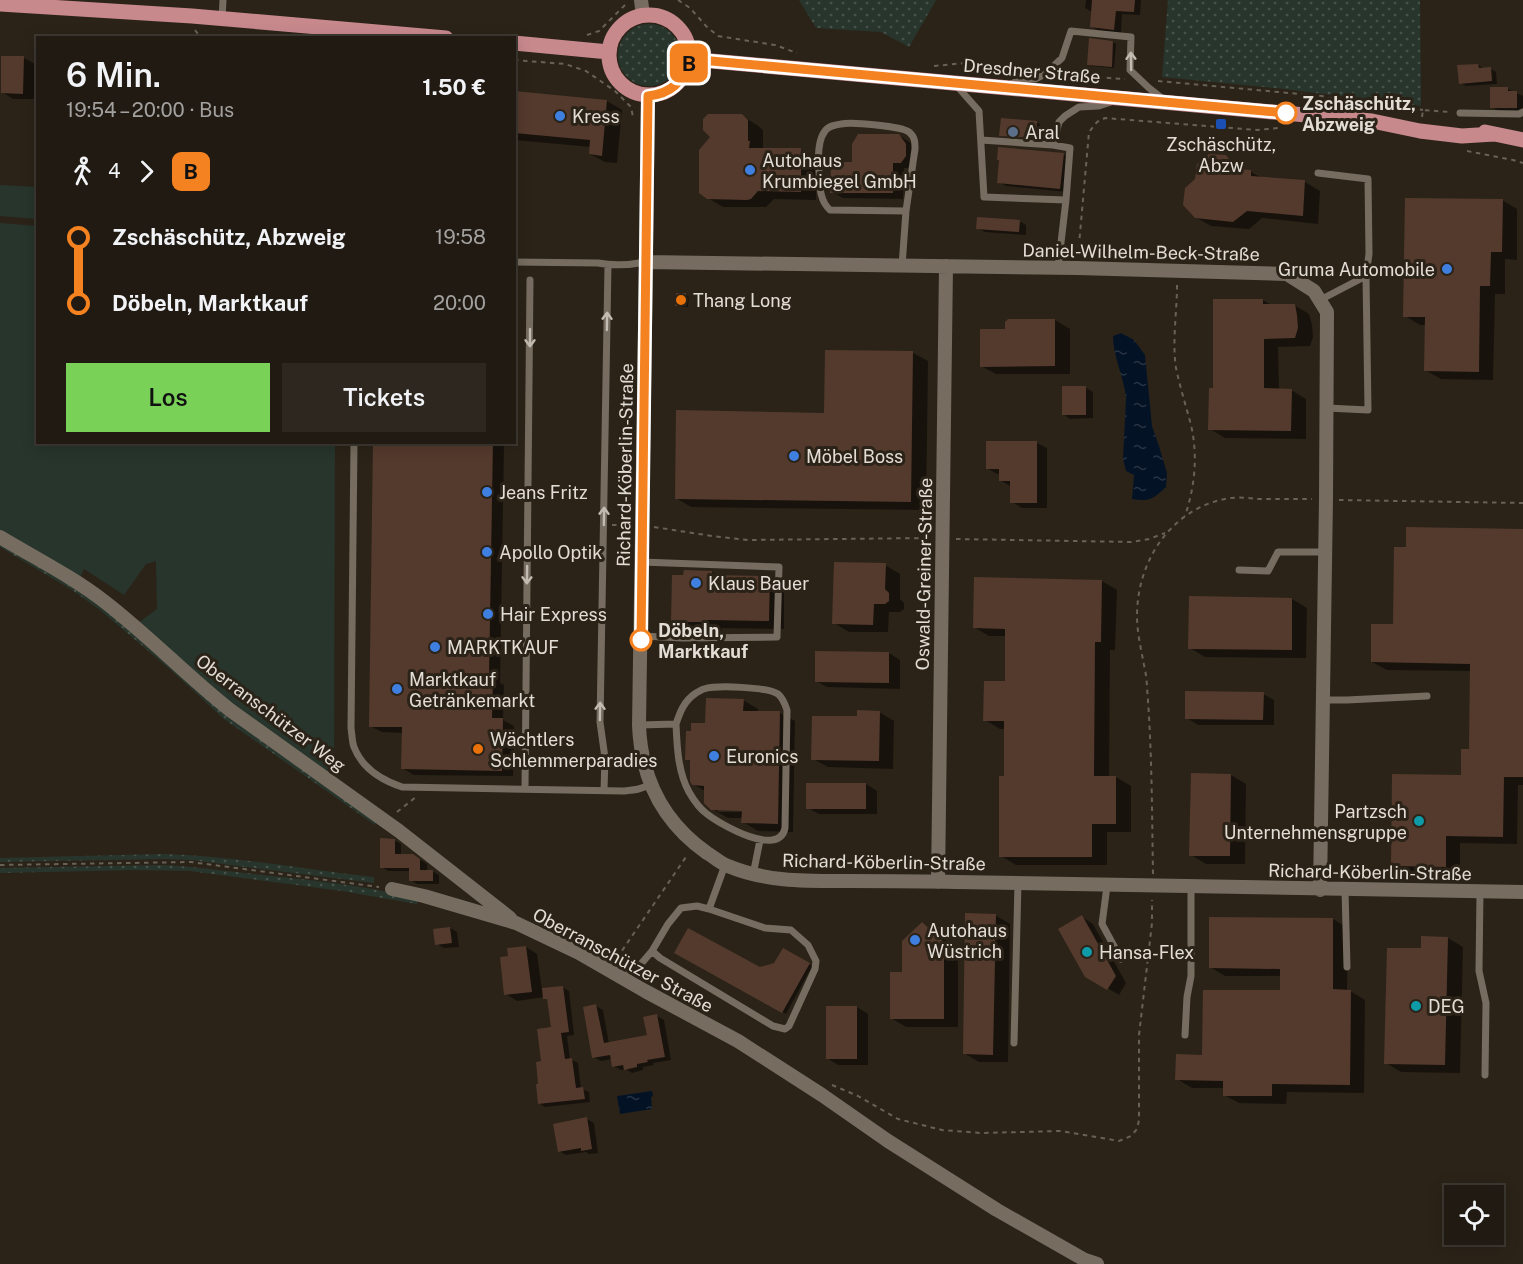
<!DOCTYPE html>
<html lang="de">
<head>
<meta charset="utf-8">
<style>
	:root { --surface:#201a12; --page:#2d2720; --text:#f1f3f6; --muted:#a2a19f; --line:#3d3832; --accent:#7ad157 }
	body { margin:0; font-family:"Public Sans",sans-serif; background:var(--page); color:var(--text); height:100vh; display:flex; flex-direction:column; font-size:22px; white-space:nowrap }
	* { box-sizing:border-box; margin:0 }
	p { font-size:20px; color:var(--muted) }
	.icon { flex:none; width:33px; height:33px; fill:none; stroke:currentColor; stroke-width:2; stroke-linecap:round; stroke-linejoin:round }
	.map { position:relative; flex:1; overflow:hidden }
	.details { position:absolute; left:36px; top:36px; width:480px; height:408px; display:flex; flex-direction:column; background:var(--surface); border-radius:0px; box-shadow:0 3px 15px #0003,0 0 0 2px var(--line) }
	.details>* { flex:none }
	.badge { padding:0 12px; border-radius:9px; font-size:21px; line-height:39px }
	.tools { position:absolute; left:1444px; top:1185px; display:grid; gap:12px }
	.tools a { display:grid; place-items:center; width:60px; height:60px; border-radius:0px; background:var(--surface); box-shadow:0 3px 15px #0003,0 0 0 2px var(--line); font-size:30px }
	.map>.badge { position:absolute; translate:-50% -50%; box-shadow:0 0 0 3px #fff }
	.legs { display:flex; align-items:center; gap:9px; height:66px; padding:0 30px; font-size:20px }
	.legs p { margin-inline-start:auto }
	.headline { display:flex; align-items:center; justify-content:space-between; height:102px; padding:0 30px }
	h1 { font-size:33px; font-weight:600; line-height:45px }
	.button { display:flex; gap:12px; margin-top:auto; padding:12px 30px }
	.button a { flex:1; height:69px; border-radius:0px; background:var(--accent); color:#111; font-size:24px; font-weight:600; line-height:69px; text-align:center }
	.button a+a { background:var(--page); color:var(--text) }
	ul { padding:0 30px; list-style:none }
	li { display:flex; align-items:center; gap:21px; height:66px; font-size:22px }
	li i { display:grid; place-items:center; width:9px; height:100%; margin:0 8px; background:currentColor }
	li i::after { content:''; width:15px; height:15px; margin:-8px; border:4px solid; border-radius:50%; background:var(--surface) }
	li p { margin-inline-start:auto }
	li:first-child i { background:linear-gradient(#0000 50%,currentColor 0) }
	li:last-child i { background:linear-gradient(currentColor 50%,#0000 0) }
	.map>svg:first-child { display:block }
	.grass { fill:url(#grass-dots) }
	.garden { fill:#27352c }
	.water { fill:url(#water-ripples) }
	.shadow { fill:#0007; fill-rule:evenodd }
	.building { fill:#543a2d }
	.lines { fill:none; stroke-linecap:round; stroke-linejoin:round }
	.path { stroke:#686157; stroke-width:2; stroke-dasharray:4.5 4.5; stroke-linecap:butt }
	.lane { stroke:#766c5f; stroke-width:7 }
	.street { stroke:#766c5f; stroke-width:14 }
	.primary { stroke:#c8898d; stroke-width:15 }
	.oneway { stroke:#c2bbb2 }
	.line-1-casing { stroke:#fff; stroke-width:14 }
	.line-1 { stroke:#f58220; stroke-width:9 }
	.stop-1-dot { fill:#fff; stroke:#f58220; stroke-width:3 }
	.shop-dot { fill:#3f7fe0; stroke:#2b2318; stroke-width:2 }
	.transit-dot { fill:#1a4fb4; stroke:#2b2318; stroke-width:2 }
	.service-dot { fill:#5c6f8a; stroke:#2b2318; stroke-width:2 }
	.food-dot { fill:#e8710a; stroke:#2b2318; stroke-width:2 }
	.culture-dot { fill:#0f9aa8; stroke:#2b2318; stroke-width:2 }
	.labels { text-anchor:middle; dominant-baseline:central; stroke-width:6; stroke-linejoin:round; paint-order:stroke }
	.street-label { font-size:18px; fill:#e2ddd5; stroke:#2b2318 }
	.stop-label { font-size:18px; font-weight:bold; fill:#e2ddd5; stroke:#2b2318; text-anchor:start }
	.poi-label { font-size:18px; fill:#e2ddd5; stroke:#2b2318; text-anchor:start }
</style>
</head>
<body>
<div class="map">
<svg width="1523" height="1264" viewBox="0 0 1523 1264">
	<defs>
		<pattern id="grass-dots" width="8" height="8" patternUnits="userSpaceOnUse" patternTransform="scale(1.5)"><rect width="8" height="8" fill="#27352c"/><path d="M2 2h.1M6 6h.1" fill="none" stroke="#46524a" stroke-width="1.8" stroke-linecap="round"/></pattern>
		<pattern id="water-ripples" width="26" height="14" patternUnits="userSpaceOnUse" patternTransform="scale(1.5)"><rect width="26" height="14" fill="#041225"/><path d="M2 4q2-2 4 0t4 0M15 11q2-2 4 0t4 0" fill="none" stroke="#283444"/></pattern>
	</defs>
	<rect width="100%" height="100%" fill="#2b2318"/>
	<!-- grass -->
	<path class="grass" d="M799,0h137l-27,47 -28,-15 -65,-4z
		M1168,0h252l1,106 -137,-17 -122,-12z
		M618 55a31 31 0 1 1 62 0a31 31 0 1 1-62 0Z
		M0,542l75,45 303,233 -3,5 -151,-106 -52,-48 -72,-61 -28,-20 -72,-43z
		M163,854c71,2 141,15 211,23v6l-183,-23 -28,-1 -163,3v-4z
		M162,865c28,1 55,5 83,8 58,6 116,12 173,25l-1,6 -75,-13 -152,-20 -54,-1 -136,3v-5z"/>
	<!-- garden -->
	<path class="garden" d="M0,185l37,2v32l-37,-3z
		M0,223l37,3 1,216 297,1 -1,335 -102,-71 -94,-84 19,-14 -1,-48 -10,3 -22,31 -40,-26 -5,11 -79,-47z"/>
	<!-- water -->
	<path class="water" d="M1121,333l13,7 11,15 7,71 7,20 8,27 -1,14c-13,12 -16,15 -34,12l2,-24 -8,-4 -3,-12 3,-61c-2,-21 -13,-41 -13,-62z
		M652,1091l1,5 -2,1 1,12 -32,5 -3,-18z"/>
	<!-- shadow -->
	<path class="shadow" d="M1086,0h55l-1,15 -18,-1 -1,19 -23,-3 -7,-4 1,-14 -7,-4z
		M1113,42l3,2 -2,24 -23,-2 -3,-1z
		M24,58l11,6 -1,35h-21l-11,-7z
		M1478,65l7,4h6l5,3 1,12 -31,2 -6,-3z
		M1508,89l15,7v16l-24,-1 -7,-4z
		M514,93l93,8 15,9 -5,53 -12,-1 -15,-8 1,-7 -77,-7z
		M742,116l15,9 6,5v19l38,1 15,8v42l-42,-1 -8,8h-43l-15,-9 4,-61z
		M1002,119l35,4 3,1 -1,15 -36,-3 -3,-1z
		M900,136l11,7 6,8v11l-5,6h-8l-1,31 -60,-1 -11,-6 21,-28z
		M1063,154l7,4 -3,34 -61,-6 -7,-4z
		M1225,157l16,9 4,5 6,1 11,6 43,4 15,9 -2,33 -56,-6 -13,11 -38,-3 -16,-9 2,-37z
		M1502,200l15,9v51l-12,-1v35h-10l-2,86 -52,-1 -16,-9 1,-45h-6l-15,-9z
		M1019,221l7,4v10l-41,-3 -7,-4z
		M686,295l3,2 -1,10h-8l-3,-2z
		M1263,300l8,5h23l15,9 3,11 1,12 -3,9 -32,1 1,43h12l15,9v40l-81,-1 -15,-9 4,-40z
		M1055,320l15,9v45h-74l-15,-8 25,-35z
		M826,352l87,1 15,8 -2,149 -235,-3 -15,-9 150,-84z
		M1086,388l7,4v26l-23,1 -7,-5z
		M375,442h133l-1,4h-3l-4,237 4,2 -1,35 11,6 -1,50 -99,-1 -12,-7 1,-35 -21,-1 -12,-6z
		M1037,443l10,5v60h-25l-10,-6 -2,-16 -10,-6v-6h-3l-10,-6z
		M1523,530v255h-5l-1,59 -57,-1v31h-53l-15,-9 70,-88 8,-27 1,-79 -84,-1 -15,-8 22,-36 13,-78z
		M885,565l15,9v25l4,4v6l-4,3h-11l-1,20h-39l-15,-9z
		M712,572l8,5 49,1 15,8v43l-62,-1v2h-34l-15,-9 12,-45z
		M1102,581l15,9 -2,60h-5l-1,127h7l15,9v46h-24v33h-91l-15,-9 4,-79 1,-48h-6l-15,-9 22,-38v-46h-18l-15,-9z
		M1292,599l15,9 -1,50 -101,-1 -15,-9z
		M889,653l11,7v29l-73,-2 -11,-6z
		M1263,694l11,6v25h-76l-11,-7z
		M743,700l15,9v3l22,1 15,8 -2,111 -35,-1 -15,-9v-4h-15l-16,-9 -7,-18 -12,-7 -1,-22 -5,-3 5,-27 15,-7zM718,809h31v3h-31z
		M879,712l15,9 -1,48 -65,-2 -15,-8 46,-41z
		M1231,775l15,9 -1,80h-39l-15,-9z
		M808,784h58l11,7v23h-58l-11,-6z
		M394,840l7,4v11h12l14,9v7h5l7,4v9h-22l-6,-4v-9h-23l-6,-4z
		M995,915l15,9 -2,138h-29l-15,-9z
		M1082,917l11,7 33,59 -7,12 -32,-19z
		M1333,919l15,9 -1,63h3l15,9 -1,93 -77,-1 -1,12 -47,-1 -15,-8v-7h-32l-15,-9 104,-87v-16h-56l-15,-9z
		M922,924l15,8 21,20v75h-52l-15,-9 12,-45z
		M450,928l7,4 2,15 -15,1 -7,-4z
		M1423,938h25l15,9 -3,126 -59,-1 -15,-9 37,-113z
		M526,947l11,7 5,36 20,-3 7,4 5,44 -7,1 3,23 8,4 3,26 8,3 1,10 -45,5 -6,-4 4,-40 10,-35 -4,-27 -4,-4 -28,4 -11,-7 3,-37 -1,-8z
		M783,950l29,16 -26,48 -110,-61 84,16 15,-5z
		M596,1006l7,4 6,34 40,-7 8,-21 7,4 7,40 -18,3 1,2 -11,2v3l-11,3 -6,-4 -5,1 -7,-4 -2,-7 -11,2 -7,-4z
		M857,1007l11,7v51h-30l-11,-7z
		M587,1119l7,4 4,30 -9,1 -3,-2 -20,3 -7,-4z"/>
	<!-- building -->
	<path class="building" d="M1092,0h43l-1,12 -18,-1 -2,19 -24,-3z
		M1089,38l24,3 -1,26 -25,-2z
		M1,56h23l-1,38 -22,-1z
		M1478,64l1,4 12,-1 1,14 -33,3 -2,-19z
		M1490,87h18v4h9v17h-27z
		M514,91l93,9 -5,56 -13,-2 1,-14 -76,-7z
		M708,114h34l6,6v21h2l-1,7h52v44l-43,-1 -7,8 -4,1 -40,-1 -8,-6v-43l11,-13 -7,-7v-11z
		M1001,118l36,3 -1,17 -37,-2z
		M858,134h41l7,10v12l-5,7h-8v30h-63l1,-31h21v-18z
		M998,147l66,6 -4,36 -63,-6 2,-23h-2z
		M1209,154l17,1 11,14 14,1v6l54,4 -2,36 -56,-5 -14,11 -38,-4 -12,-13 2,-17 10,-9 2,-15z
		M1405,198l98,1 -1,53h-11l-1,34h-10l-1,86 -55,-1 1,-54h-22z
		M977,217l43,3 -1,12 -43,-3z
		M676,293h10v13h-11z
		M1213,299h50v5h32l2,11 1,13 -3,10 -31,1v49l28,1 -1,42 -83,-1 1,-42h4z
		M1008,319h47v47l-75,1v-38h25v-7z
		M825,350l88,1 -2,151 -236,-3 1,-89 148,3z
		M1062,386h24v29h-24z
		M986,441h51v62h-27v-22h-11v-12h-13z
		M373,442h120l-4,235h4l-1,41h11l-1,53 -101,-2 1,-42h-33z
		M1406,527l117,2v248h-19l-1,60 -57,-1v31l-55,-1 1,-92 69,1v-26h8l1,-85 -99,-2v-38h22l1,-77h12z
		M834,562l52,1 -1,26 4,4v8l-4,3h-11l-1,21 -41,-1z
		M684,570l28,1v4l58,1 -1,45 -62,-1v2h-36l1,-47h11z
		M974,577l128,3 -1,62h-6l-1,134h22v48h-24v33h-93v-81h5v-55h-21l1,-40h21v-52l-32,-1z
		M1189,596l103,2v52l-104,-1z
		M815,651l74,1v31l-74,-1z
		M1185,691l79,1 -1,28 -78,-1z
		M706,698l38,1 -1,12h37l-2,113 -37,-1 1,-12 -31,-1 -7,-7v-17l-12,-1 -2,-4v-21h-5l1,-29h5v-8h14z
		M857,710l23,1 -1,50 -68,-1 1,-44h45z
		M1191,773l40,1 -1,82h-41z
		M806,783h60v26h-60z
		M380,838l15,1v15h18l7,5v11h13v11h-24v-13h-29z
		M965,913l31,1 -3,141 -30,-1z
		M1082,915l34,61 -9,14 -22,-13 -27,-48z
		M1209,917l124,1v71l18,1 -1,95 -78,-1v12h-49v-15l-48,-1 1,-26 26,1 1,-65h77v-21l-71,-1z
		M922,922l22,20v77h-54v-47h12v-31z
		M450,927l2,16 -17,2 -2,-16z
		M688,928l72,39 14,-4 9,-15 27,15 -28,50 -108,-60z
		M1421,936l27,1 -3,128 -61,-1 3,-116h34z
		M526,946l6,46 -28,3 -4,-38 8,-1 -1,-8z
		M563,986l6,46 -8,1 4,26 7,-1 4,30 7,-1 2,12 -47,5 -2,-20h2l-2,-22 5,-1 -4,-32 14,-2 -4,-28h-4l-1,-11z
		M596,1004l8,39 43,-8 -4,-18 14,-3 8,43 -18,3 1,2 -11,2v3l-13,3 -1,-5 -11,2 -2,-12 -18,3 -9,-51z
		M826,1006h31v53h-31z
		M587,1117l5,32 -11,2v-3l-23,4 -5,-28z"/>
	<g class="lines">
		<!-- path -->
		<path class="path" d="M678,0l12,8 16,18 12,10 57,9 22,8
			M195,30l6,8
			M587,35l12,-4 29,-29
			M514,60l51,4 21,7 29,20 16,16 2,10
			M934,66l31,-3 56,5
			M1062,73l31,4 32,2
			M1158,81l164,15 30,8
			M1384,108h25l14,2
			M1422,117l1,-7 26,2
			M1467,151l46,9 10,3
			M1078,256l11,-124 8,-10 8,-4 152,12 22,-2
			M1177,285c0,27 -5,56 -1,83 4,19 10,38 15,57 7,31 4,61 -6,91
			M1339,500l184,3
			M612,525h16
			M654,527l58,9 36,4 182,-2
			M956,539l175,3 18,-3 16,-6
			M397,812l19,-15
			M0,865l191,-3 188,25
			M1153,874c-1,-58 -1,-116 -5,-173 -1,-12 -1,-24 -4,-36 -3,-16 -7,-33 -7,-49 0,-56 35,-109 93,-118 9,-1 19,0 28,1 18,0 36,0 54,0
			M617,958l71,-104
			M832,1085l26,11 40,23 44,11 39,3 80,-2 58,10 12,-5 6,-7 2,-9v-85l13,-112v-23"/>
		<!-- lane -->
		<path class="lane" d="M222,19l1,-19
			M1011,84l11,-5h13l10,-5 17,-16 9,-27 60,6 -1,33 19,18 14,11
			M956,85l23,26 5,86 82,3 4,-52 -17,-3 -72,-5
			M1460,113l59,1 4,-2
			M1053,145l6,-23 6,-6 14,-9 20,-1 12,-4
			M1318,173l50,6 1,75 -3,22
			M514,262l84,1c16,3 32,2 48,-1
			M902,266l4,-55 -76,-1c-11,-10 -10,-25 -11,-38 -1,-12 -2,-31 6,-41 3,-5 10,-6 16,-7 11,-2 60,2 68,8 6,5 6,10 6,17l-9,62
			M1058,268l8,-68
			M1320,300l46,-24 2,134 -41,-2
			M354,442l-3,286c1,6 1,14 3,19 8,21 27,33 48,40l221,4c10,-1 18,-1 27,-7
			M1239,570l29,1 10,-19h48
			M641,636l42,2 94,-1 2,-70 -138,-5
			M1323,700h24l80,-4
			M639,725l37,-1c1,23 2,48 13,68 4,7 11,17 18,22 14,11 72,44 78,14l2,-118c-2,-6 -4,-12 -9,-16 -11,-7 -61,-9 -74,-5 -1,0 -8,4 -8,4 -12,8 -16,19 -20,31
			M525,789l5,-509
			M604,790l1,-32 -5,-36 8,-457
			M753,875l7,-35
			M1107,886l-5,38 19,35
			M1345,890l2,77
			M1480,892l-1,79 7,32 -1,72
			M709,909l-12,-3 -16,2 -13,16 -16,27 8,7 113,68 12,3 4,-3 26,-57 1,-8 -8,-16 -17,-15 -26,-2 -56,-19 16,-44
			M623,978l18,-14 11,-13
			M1185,1035l2,-38 4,-21v-89
			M1014,1043l4,-160"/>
		<!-- street -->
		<path class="street" d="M641,0l2,15
			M648,96l-2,166 -7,463c2,53 24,97 68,128 7,4 13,10 21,13 38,16 79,15 120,15 36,0 72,0 108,1 189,4 378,8 567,10
			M646,262l431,6 210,6 27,17 13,21 -1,187 -6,391
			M0,537c35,21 73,40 105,65 44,34 82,74 125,108l169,121 111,87
			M938,882l8,-616
			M392,889l32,7 92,27 63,30 66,38 93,50 84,54 66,46 109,69 88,50 12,4"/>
		<!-- primary -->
		<path class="primary" d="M0,4l192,12 254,22
			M609 55a40 40 0 1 1 80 0a40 40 0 1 1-80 0Z
			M514,43l95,9
			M689,59l683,62 48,10 42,5 32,-2
			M1485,132l38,8"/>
	</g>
	<!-- one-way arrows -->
	<defs><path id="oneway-shaft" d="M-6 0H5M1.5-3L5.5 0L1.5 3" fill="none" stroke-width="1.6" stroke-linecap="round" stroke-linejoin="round" transform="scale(1.5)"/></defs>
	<g class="oneway">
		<use href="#oneway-shaft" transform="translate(1131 61) rotate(-91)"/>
		<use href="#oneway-shaft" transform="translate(607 321) rotate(-89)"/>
		<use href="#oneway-shaft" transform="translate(530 338) rotate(90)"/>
		<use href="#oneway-shaft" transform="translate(604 516) rotate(-89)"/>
		<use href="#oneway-shaft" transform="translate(527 575) rotate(91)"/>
		<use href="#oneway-shaft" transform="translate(600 711) rotate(-89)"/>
	</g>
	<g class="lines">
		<!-- line-1 casing -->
		<g class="line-1-casing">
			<path id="line-1" d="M641,640l7,-544c22,-2 36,-14 41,-37l597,54"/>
		</g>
		<!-- line-1 -->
		<use href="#line-1" class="line-1"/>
	</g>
	<!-- markers -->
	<g class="stop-1-dot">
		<circle cx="1286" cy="113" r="10"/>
		<circle cx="641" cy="640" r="10"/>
	</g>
	<g class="shop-dot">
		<circle cx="560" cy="116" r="6"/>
		<circle cx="750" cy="170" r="6"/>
		<circle cx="1447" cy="269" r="6"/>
		<circle cx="794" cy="456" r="6"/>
		<circle cx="487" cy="492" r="6"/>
		<circle cx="487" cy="552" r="6"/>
		<circle cx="696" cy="583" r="6"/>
		<circle cx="488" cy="614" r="6"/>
		<circle cx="435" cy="647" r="6"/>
		<circle cx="397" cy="689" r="6"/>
		<circle cx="714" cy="756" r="6"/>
		<circle cx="915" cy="940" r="6"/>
	</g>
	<rect class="transit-dot" x="1215" y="118" width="12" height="12" rx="3"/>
	<circle class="service-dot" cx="1013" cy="132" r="6"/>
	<g class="food-dot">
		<circle cx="681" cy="300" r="6"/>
		<circle cx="478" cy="749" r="6"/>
	</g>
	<g class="culture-dot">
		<circle cx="1419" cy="821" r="6"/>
		<circle cx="1087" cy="952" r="6"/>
		<circle cx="1416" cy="1006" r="6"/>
	</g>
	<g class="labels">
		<!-- street labels -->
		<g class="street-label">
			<text transform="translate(1032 71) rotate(5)">Dresdner Straße</text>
			<text transform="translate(1141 252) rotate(1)">Daniel-Wilhelm-Beck-Straße</text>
			<text transform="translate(625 465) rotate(-89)">Richard-Köberlin-Straße</text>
			<text transform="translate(924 574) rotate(-89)">Oswald-Greiner-Straße</text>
			<text transform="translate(271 713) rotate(37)">Oberranschützer Weg</text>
			<text transform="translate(884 862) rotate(1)">Richard-Köberlin-Straße</text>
			<text transform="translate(1370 872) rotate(1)">Richard-Köberlin-Straße</text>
			<text transform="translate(623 960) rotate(28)">Oberranschützer Straße</text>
		</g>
		<!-- stop labels -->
		<g class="stop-label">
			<text x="1302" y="103">Zschäschütz,<tspan x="1302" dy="21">Abzweig</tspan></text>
			<text x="658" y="630">Döbeln,<tspan x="658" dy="21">Marktkauf</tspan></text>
		</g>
		<!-- poi labels -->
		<g class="poi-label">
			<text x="572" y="116">Kress</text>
			<text x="1025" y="132">Aral</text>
			<text x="1221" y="144" text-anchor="middle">Zschäschütz,<tspan x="1221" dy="21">Abzw</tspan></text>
			<text x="762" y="160">Autohaus<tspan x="762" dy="21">Krumbiegel GmbH</tspan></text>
			<text x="1435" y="269" text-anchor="end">Gruma Automobile</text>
			<text x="693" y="300">Thang Long</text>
			<text x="806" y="456">Möbel Boss</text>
			<text x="499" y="492">Jeans Fritz</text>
			<text x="499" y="552">Apollo Optik</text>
			<text x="708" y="583">Klaus Bauer</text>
			<text x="500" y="614">Hair Express</text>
			<text x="447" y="647">MARKTKAUF</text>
			<text x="409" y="679">Marktkauf<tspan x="409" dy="21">Getränkemarkt</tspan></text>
			<text x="490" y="739">Wächtlers<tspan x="490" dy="21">Schlemmerparadies</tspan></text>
			<text x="726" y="756">Euronics</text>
			<text x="1407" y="811" text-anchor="end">Partzsch<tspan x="1407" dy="21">Unternehmensgruppe</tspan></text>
			<text x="927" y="930">Autohaus<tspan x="927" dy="21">Wüstrich</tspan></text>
			<text x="1099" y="952">Hansa-Flex</text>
			<text x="1428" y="1006">DEG</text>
		</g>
	</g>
</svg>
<div class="tools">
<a><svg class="icon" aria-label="locate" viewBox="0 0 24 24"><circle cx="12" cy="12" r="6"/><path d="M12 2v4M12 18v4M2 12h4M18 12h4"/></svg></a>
</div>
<b class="badge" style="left:689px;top:63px;background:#f58220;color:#111">B</b>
<section class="details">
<div class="headline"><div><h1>6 Min.</h1><p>19:54 – 20:00 · Bus</p></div><b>1.50 €</b></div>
<div class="legs"><svg class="icon" aria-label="walk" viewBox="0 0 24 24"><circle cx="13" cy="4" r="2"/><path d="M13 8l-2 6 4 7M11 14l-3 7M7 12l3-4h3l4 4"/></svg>4<svg class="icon" aria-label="forward" viewBox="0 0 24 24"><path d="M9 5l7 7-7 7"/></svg><b class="badge" style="background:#f58220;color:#111">B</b></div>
<ul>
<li><i style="color:#f58220"></i><b>Zschäschütz, Abzweig</b><p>19:58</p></li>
<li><i style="color:#f58220"></i><b>Döbeln, Marktkauf</b><p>20:00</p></li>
</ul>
<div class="button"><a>Los</a><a>Tickets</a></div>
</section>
</div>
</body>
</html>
